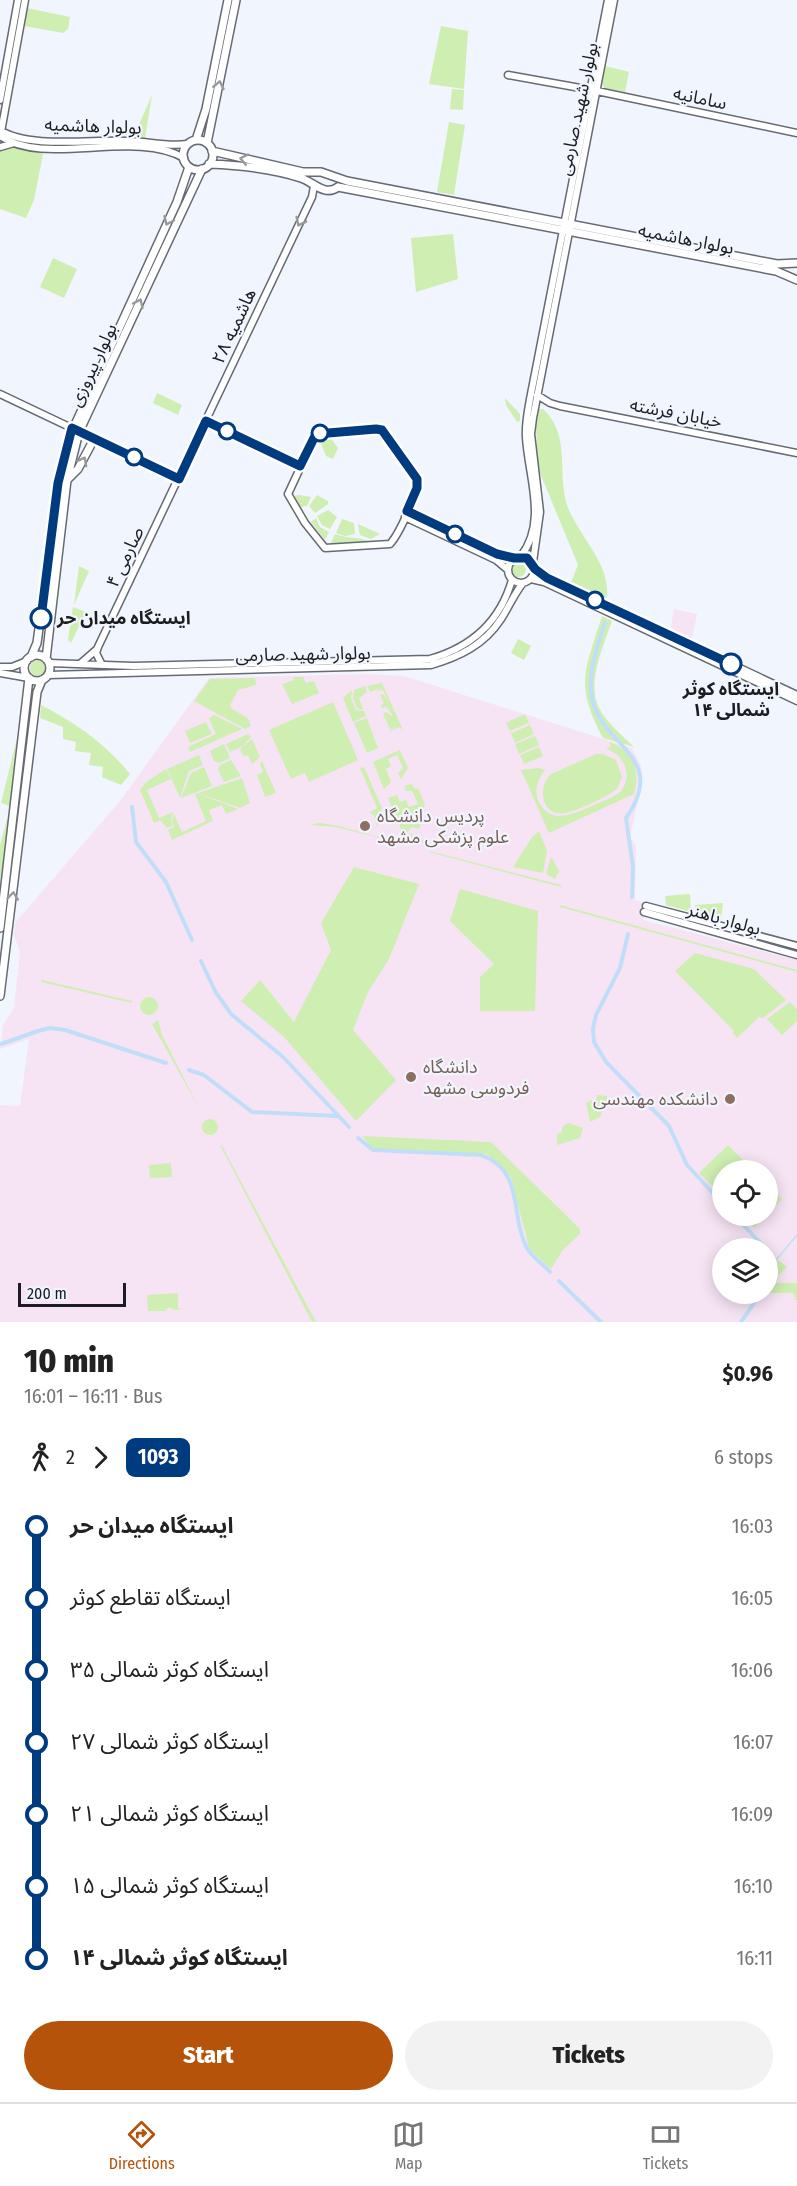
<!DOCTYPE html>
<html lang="en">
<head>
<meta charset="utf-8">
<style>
	:root { --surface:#fff; --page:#f2f2f2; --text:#222; --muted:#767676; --line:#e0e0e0; --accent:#b45309 }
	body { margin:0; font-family:"Fira Sans Condensed","Noto Sans Arabic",sans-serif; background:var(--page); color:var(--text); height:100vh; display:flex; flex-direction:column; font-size:22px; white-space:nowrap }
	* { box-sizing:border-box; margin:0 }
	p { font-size:20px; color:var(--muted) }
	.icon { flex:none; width:33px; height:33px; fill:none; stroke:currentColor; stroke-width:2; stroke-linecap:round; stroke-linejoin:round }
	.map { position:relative; height:1322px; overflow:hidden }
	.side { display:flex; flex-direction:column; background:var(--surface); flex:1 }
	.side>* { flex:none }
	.badge { padding:0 12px; border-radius:9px; font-size:21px; line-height:39px }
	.buttons { position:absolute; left:712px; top:1160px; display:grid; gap:12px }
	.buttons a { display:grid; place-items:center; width:66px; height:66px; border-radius:50%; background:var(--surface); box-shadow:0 3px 15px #0003; font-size:30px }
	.scale { position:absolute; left:18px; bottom:15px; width:108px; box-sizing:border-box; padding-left:6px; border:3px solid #1b1d20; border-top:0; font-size:16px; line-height:21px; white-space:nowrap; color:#1b1d20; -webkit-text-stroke:4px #f0f5fe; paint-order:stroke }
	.map>.badge { position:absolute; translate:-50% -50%; box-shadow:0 0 0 3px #fff }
	.legs { display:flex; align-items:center; gap:9px; height:66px; padding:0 24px; font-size:20px }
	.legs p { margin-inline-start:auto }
	.overview { display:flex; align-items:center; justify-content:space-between; height:102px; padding:0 24px }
	h1 { font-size:33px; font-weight:800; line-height:45px }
	.button { display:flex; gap:12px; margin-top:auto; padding:12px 24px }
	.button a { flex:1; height:69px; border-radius:36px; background:var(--accent); color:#fff; font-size:24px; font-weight:800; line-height:69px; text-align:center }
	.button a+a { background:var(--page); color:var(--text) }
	ul { padding:0 24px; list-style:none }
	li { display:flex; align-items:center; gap:21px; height:72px; font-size:22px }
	li i { display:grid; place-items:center; width:9px; height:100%; margin:0 8px; background:currentColor }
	li i::after { content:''; width:15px; height:15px; margin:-8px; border:4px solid; border-radius:50%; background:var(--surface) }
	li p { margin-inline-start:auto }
	li:first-child i { background:linear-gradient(#0000 50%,currentColor 0) }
	li:last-child i { background:linear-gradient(currentColor 50%,#0000 0) }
	.menu { display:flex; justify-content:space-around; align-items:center; height:84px; border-top:2px solid var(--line); background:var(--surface); font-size:16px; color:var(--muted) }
	.menu a { display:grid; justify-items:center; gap:3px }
	.menu .selected { color:var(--accent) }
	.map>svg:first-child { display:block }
	.education { fill:#f6e4f4; fill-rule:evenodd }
	.green { fill:#ceeeb2 }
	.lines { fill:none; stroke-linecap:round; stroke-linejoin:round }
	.stream { stroke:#c1def9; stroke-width:1.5 }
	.canal { stroke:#c1def9; stroke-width:4 }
	.secondary-casing { stroke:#666a72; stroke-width:9 }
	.primary-casing { stroke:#666a72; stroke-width:10 }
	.secondary { stroke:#fff; stroke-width:6 }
	.primary { stroke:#fff; stroke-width:7 }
	.oneway { stroke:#98999b }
	.line-1-casing { stroke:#fff; stroke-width:14 }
	.line-1 { stroke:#003b80; stroke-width:9 }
	.stop-1-dot { fill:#fff; stroke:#003b80; stroke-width:3 }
	.education-dot { fill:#8d6e63; stroke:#f0f5fe; stroke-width:2 }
	.labels { text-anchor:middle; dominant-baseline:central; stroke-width:4.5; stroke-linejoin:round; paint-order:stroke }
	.street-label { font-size:18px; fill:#1b1d20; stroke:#f0f5fe }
	.stop-label { font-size:18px; font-weight:bold; fill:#1b1d20; stroke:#f0f5fe; text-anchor:start }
	.education-label { font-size:18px; fill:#785e54; stroke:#f0f5fe; text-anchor:start }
</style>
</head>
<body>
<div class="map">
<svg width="797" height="1322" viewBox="0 0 797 1322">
	<rect width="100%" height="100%" fill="#f0f5fe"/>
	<!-- education -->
	<path class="education" d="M674,609l23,5 -5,26 -19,-8 -2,-6z
		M367,674l37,2 228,72 9,18 1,16 -12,55 6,9 -1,54 11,3 -3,17 154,40v362h-797v-217l20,1 9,-67 -29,10 3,-24 11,-17 6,-56 -6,-17 1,-12 105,-122 89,-123zM723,1170h45v45h-45zM723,1248h45v45h-45z"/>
	<!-- green -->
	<path class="green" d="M27,8l43,9 -2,12 -5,4 -39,-7z
		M441,26l27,5 -4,58 -35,-5z
		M605,66l24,6 -4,20 -21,-4 -2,-6z
		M452,89l12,1 -1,20 -13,-1z
		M152,95l-7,43 -11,-2z
		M449,122l16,3 -11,70 -17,-3z
		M6,147l32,1 5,6 -9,46 -8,18 -26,-9v-60z
		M453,234l5,45 -42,13 -5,-54z
		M53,258l24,11 -13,29 -24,-11z
		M157,393l25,12 -4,10 -25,-12z
		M505,398l15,16v7l-3,1 -11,-17z
		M539,409h4c28,25 14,64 24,96 10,30 47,61 39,96l-36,-16 8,-20 -40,-97 -2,-43z
		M330,437l8,11 -5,11 -7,-3 -6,-15z
		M299,495l12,2 -4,9 -7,1 -6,-11z
		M317,495l11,6v3l-13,9 -6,-7z
		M328,510l9,7 -7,12 -8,-4 -5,-9z
		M316,518l4,9 9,5 -4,8 -14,-18z
		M342,519l12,4 1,11 -10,2 -9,-3z
		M358,525v-1l22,10 -9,5 -11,-4z
		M335,534c12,5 25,2 36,8l-38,2 -2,-1z
		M510 569a8 8 0 1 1 16 0a8 8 0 1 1-16 0Z
		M79,566l10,5 -15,34z
		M73,607l13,5 -15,31 -3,-3z
		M602,616l10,5c-8,24 -26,62 -13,87 8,15 23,27 35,39l-31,-9c-29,-54 -18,-67 -1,-122z
		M518,639l13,7 -7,14 -13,-7z
		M30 668a8 8 0 1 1 16 0a8 8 0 1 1-16 0Z
		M293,677h10l3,6 8,-2 5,12 -27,11 -10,-20 12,-4z
		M255,678l1,7 -18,5 -8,15 2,4 16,9 3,8 -6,3 -51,-28 16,-22z
		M382,683l21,47 -4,-3 -8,4 2,4 -3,-5 9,-4 -9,3 -7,-15 3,-2 7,5 -3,-6h-3l3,-1 -4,-2 3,-2 -7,2 -1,-3 3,-2 -4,-8 3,-1 5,8 -5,-12 -8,2 9,-5 -14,5 -3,-6z
		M365,686l2,6 -8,6 4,11 -1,1 -5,-2 -4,-10 1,-8z
		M352,690l-1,8 5,12 8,1 2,5 -13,6 -10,-24z
		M333,702l25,58 -49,22 -4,-9 -14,6 -22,-49z
		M41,705c36,19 64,38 89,69l-9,11 -19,-8 1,-10 -14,-2 2,-12 -16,-2 1,-9 -13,-3v-12l-23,-9z
		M525,714l4,9 -19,8 -4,-8z
		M214,715l28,14 -52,23 -2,-5 28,-13 -7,-16z
		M22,718l-10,89 -11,-4z
		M367,718l11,30 -11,5 -13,-30z
		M206,722l6,12 -22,9 -5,-12z
		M530,725l4,9 -19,9 -4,-10z
		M248,734l3,3 -8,9 -13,6 -4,-8z
		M535,736l4,9 -20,9 -4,-10z
		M252,739l8,18 -8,7 -4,-9 -5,1 -3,-7z
		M609,742c24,8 32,29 25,52l-85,39 -28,-63 18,-2 6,2c-7,9 -11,19 -7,30 11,27 38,13 56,5 8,-4 19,-7 25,-12 16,-16 5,-39 -13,-44l5,-3z
		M224,744l6,14 -11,5 -5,-2 -4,-10z
		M539,747l4,9 -19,8 -4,-9z
		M400,750l8,18 -7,11 -3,-6 5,-5 -6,-13 -9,4 3,7 -5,3 5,13 -7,7 -11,-27z
		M596,754h7l13,6 6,17 -5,12c-13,9 -37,21 -52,24 -24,4 -28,-26 -14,-39z
		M199,755l4,10 -14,6 -9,27 -13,-29z
		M231,760l10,16 -17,6 -6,-13 2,-4z
		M262,761l14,32 -11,4 -8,-22 6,-3 -3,-8z
		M204,767l8,19 -31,12 10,-25z
		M364,767l18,41 -5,19 -3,-11 -4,-4 7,-4 -17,-40z
		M166,769l5,10 -24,11 12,28 14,-6 -2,9 2,5 -6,2 -7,-8 -6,3 -14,-33 6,-8z
		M242,778l8,25 -10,5 -42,-15z
		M412,784l3,5 3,-1 7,17 -3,7 -13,5 1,3 11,2 -2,7 -8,-2 -4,6 17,7 -1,3c-25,-7 -25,-22 -35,-45l9,-3 3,7 6,-2 3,7 9,-3 -6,-13h-6l-2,-5z
		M197,793l41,16 -12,5 -4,-9 -13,5 4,11 -41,19 -4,-10 6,-3 -2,-6 2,-7 8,18 24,-11 -11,-27z
		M7,819l4,1 -11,60v-35z
		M320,823l19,3 53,15 -56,-14 -27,-2z
		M539,831l8,20 -4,22 -30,-6 19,-30z
		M429,851l132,34v2l-132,-35z
		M551,857l8,14 -4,8 -9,-5z
		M354,867l65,17 -30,75 -21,33 -15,38 43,50 -40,41 -72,-84 -43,-36 19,-21 34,42 37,-72 -10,-27z
		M460,889l78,22 -3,100h-55v-34l14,-13 -44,-43z
		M690,894l1,18 -25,-7 -1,-9z
		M723,903l-2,17 -25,-7 -1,-8z
		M560,905l237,65v2l-237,-65z
		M695,953l59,16 32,31 -23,18 -4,-1 -22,21 -4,-5 1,-2 -59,-60z
		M42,980l90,21v2l-91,-21z
		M140 1006a9 9 0 1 1 18 0a9 9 0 1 1-18 0Z
		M790,1002l7,7v12l-15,14 -15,-16z
		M158,1020l4,15 37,73 -47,-84z
		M597,1095l10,1v3l-7,18 -10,5 -4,-19 6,-3 3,7z
		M202 1127a8 8 0 1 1 16 0a8 8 0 1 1-16 0Z
		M568,1123l15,5 -3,10 -23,7v-11l5,-2v-5z
		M362,1136l129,6 89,87v5l-18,17 -11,18 -22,-21 -18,-71 -24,-23 -110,-5 -5,-1z
		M220,1145l2,1 94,176h-4z
		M728,1145l25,25h-30v27l-24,-24z
		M171,1163l1,14 -22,1 -1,-13z
		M768,1185l14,14 -14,15z
		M741,1215h26l-13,13z
		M778,1260l9,7 -6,6 -13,4v-10h6z
		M768,1283h29v17h-2l-1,-7h-54h28z
		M178,1293v15l4,1 -7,1 -6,-3 -4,4h-17l-1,-16z"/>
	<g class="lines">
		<!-- stream -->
		<path class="stream" d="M768,1264l8,-4 21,-25"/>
		<!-- canal -->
		<path class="canal" d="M605,622c-7,24 -18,51 -13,77 11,49 77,57 34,119l7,49 -1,30
			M132,807l4,35 30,40 26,58
			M628,934l-8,34 -24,47 -3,14 1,13 12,20 63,64 18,39 36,39
			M201,961l14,30 16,23 52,43 66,70
			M1,1044l37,-13 12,-3 15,2 101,33
			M189,1070l15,5 48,37 85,4
			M358,1138l15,12 108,5c45,17 28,60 46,93 5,9 16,16 23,24
			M734,1215l31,33
			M559,1281l42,41
			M741,1322l19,-28"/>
		<!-- secondary casing -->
		<g class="secondary-casing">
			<path id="secondary" d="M508,75l89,16 200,42
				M0,100l18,-100
				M0,130c29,19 93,9 127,11 20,0 40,6 60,3
				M1,132l24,-132
				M0,136c44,31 134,-7 184,22
				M0,147l14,-4
				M0,394l179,85
				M537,395l13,8 10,3 237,47
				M376,429l6,1 35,49c2,13 -18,55 -27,65l-65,4 -20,-25 -17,-29 28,-60z
				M407,511l90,43 17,4
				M405,517l91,43 12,10
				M521,556c27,-35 7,-80 5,-119 -1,-13 2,-26 4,-38l78,-399
				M508 570a13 13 0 1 1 26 0a13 13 0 1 1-26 0Z
				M533,562l7,-50 -9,-78 2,-16 81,-418
				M535,569l12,8 250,118
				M531,579l13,3 253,119
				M49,663l84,3 297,-7c42,-12 70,-37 82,-79
				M80,664l16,-14
				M102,665l-6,-12 2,-6 214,-450 2,-11
				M0,667h12l15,-6
				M0,673l29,5
				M48,675l383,-10c28,-8 53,-20 70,-46 8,-12 13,-25 22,-36
				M646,906l151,40
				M644,912l153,43"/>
		</g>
		<!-- primary casing -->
		<g class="primary-casing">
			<path id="primary" d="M196,140l10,-31 22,-109
				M183 155a15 15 0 1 1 30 0a15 15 0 1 1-30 0Z
				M207,143l29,-143
				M212,151l91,21h18l26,9 430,83 20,-1
				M209,164c29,1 64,5 92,14 12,4 24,19 37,9
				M338,187l438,84 21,9
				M67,480l11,-11 16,-30
				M24 668a13 13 0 1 1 26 0a13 13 0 1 1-26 0Z
				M31,657l6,-14 22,-160 9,-43 109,-238 12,-35
				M46,659l21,-179 12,-48 123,-263
				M0,928l29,-250
				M0,996l37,-304 5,-12"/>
		</g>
		<!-- secondary -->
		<use href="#secondary" class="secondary"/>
		<!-- primary -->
		<use href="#primary" class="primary"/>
	</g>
	<!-- one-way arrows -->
	<defs><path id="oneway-chevron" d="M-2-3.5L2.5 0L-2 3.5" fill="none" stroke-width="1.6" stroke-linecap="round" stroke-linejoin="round" transform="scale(1.5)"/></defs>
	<g class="oneway">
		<use href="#oneway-chevron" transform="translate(219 85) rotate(-78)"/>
		<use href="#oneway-chevron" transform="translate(244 159) rotate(-168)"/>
		<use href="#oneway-chevron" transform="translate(168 221) rotate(115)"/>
		<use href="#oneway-chevron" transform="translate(300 222) rotate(116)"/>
		<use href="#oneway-chevron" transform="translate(139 303) rotate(-65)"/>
		<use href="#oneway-chevron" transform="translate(83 461) rotate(-61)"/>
		<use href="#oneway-chevron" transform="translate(13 896) rotate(-84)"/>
	</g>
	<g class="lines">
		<!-- line-1 casing -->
		<g class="line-1-casing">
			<path id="line-1" d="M41,618l17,-135 14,-55 107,51 27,-58 94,45 16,-32 60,-5 6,1 35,49v9l-10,23 90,43 17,4h13l8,11 12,9 184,86"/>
		</g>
		<!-- line-1 -->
		<use href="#line-1" class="line-1"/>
	</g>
	<!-- markers -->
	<g class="stop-1-dot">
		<circle cx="227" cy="431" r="8"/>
		<circle cx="320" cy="433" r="8"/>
		<circle cx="134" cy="457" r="8"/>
		<circle cx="455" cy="534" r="8"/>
		<circle cx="595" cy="600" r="8"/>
		<circle cx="41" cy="618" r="10"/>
		<circle cx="731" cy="664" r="10"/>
	</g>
	<g class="education-dot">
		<circle cx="365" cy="826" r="6"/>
		<circle cx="411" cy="1077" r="6"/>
		<circle cx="730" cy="1099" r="6"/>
	</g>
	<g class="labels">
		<!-- street labels -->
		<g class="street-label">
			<text transform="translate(700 98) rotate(12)">سامانیه</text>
			<text transform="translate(578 109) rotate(-78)">بولوار شهید صارمی</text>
			<text transform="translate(93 126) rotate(2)">بولوار هاشمیه</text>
			<text transform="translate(686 239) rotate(11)">بولوار هاشمیه</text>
			<text transform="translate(234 326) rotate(-65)">هاشمیه ۲۸</text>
			<text transform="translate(93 365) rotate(-65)">بولوار پیروزی</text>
			<text transform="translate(676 413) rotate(11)">خیابان فرشته</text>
			<text transform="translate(125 557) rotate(-65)">صارمی ۴</text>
			<text transform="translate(303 654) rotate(-1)">بولوار شهید صارمی</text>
			<text transform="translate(724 919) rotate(16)">بولوار باهنر</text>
		</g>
		<!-- stop labels -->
		<g class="stop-label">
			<text x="57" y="618">ایستگاه میدان حر</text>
			<text x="731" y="689" text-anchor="middle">ایستگاه کوثر<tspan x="731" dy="21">شمالی ۱۴</tspan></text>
		</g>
		<!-- education labels -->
		<g class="education-label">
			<text x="377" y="816">پردیس دانشگاه<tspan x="377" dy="21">علوم پزشکی مشهد</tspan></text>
			<text x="423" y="1067">دانشگاه<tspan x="423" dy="21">فردوسی مشهد</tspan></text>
			<text x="718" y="1099" text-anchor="end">دانشکده مهندسی</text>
		</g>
	</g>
</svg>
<div class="buttons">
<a><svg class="icon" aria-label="locate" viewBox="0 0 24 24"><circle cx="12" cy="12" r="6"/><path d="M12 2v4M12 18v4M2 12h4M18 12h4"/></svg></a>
<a><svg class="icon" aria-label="layers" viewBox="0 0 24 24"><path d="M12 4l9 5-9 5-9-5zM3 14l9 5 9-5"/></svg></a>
</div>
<div class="scale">200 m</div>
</div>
<section class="side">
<div class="overview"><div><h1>10 min</h1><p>16:01 – 16:11 · Bus</p></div><b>$0.96</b></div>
<div class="legs"><svg class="icon" aria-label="walk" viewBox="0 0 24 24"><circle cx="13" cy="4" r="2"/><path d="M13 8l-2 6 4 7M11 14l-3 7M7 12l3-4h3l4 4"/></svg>2<svg class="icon" aria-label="forward" viewBox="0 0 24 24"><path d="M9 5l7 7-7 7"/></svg><b class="badge" style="background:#003b80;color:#fff">1093</b><p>6 stops</p></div>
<ul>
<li><i style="color:#003b80"></i><b>ایستگاه میدان حر</b><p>16:03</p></li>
<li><i style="color:#003b80"></i><span>ایستگاه تقاطع کوثر</span><p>16:05</p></li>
<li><i style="color:#003b80"></i><span>ایستگاه کوثر شمالی ۳۵</span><p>16:06</p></li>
<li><i style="color:#003b80"></i><span>ایستگاه کوثر شمالی ۲۷</span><p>16:07</p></li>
<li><i style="color:#003b80"></i><span>ایستگاه کوثر شمالی ۲۱</span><p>16:09</p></li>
<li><i style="color:#003b80"></i><span>ایستگاه کوثر شمالی ۱۵</span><p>16:10</p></li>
<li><i style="color:#003b80"></i><b>ایستگاه کوثر شمالی ۱۴</b><p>16:11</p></li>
</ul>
<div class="button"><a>Start</a><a>Tickets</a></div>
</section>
<nav class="menu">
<a class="selected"><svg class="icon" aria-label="directions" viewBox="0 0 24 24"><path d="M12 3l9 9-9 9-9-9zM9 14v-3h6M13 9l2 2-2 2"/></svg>Directions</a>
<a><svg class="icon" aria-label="map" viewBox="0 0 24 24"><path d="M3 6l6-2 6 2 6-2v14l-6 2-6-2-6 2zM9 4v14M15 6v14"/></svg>Map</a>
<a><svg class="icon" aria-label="tickets" viewBox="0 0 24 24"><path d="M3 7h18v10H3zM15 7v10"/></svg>Tickets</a>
</nav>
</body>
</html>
